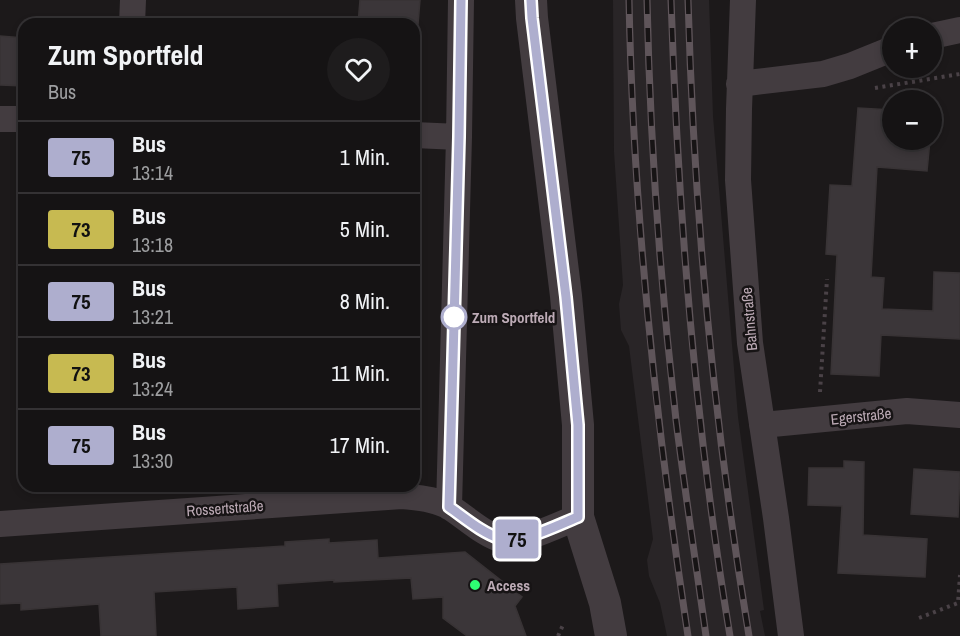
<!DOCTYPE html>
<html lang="de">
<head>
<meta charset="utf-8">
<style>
	:root { --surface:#151314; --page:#1e1c1d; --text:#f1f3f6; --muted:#9d9ea0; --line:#343234 }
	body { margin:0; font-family:"Archivo Narrow",sans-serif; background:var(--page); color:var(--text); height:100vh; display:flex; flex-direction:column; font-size:22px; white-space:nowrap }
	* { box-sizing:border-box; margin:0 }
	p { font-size:20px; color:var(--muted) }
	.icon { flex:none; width:33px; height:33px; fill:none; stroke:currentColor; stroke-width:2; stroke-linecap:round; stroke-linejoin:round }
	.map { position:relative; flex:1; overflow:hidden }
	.sheet { position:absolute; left:18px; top:18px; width:402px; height:474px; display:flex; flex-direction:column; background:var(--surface); border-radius:18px; box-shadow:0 3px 9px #0003,0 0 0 2px var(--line) }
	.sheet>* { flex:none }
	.badge { padding:0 12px; border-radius:4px; font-size:21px; line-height:39px }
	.buttons { position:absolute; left:882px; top:18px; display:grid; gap:12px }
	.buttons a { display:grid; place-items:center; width:60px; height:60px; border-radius:50%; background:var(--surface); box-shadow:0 3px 9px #0003,0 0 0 2px var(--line); font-size:30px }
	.map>.badge { position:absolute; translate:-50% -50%; box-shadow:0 0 0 3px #fff }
	.round { display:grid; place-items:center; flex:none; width:63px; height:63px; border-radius:32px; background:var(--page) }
	.head { display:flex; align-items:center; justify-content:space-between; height:102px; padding:0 30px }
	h1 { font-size:28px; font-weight:800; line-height:45px }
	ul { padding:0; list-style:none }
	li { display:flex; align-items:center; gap:18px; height:72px; padding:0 30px; border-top:2px solid var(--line) }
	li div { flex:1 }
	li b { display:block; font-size:22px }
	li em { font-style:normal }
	li .badge { min-width:66px; font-weight:700; text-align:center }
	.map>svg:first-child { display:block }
	.built { fill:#292527 }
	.building { fill:#3b3639; stroke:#383335; stroke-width:1.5 }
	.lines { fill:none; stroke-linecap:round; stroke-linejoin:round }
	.path { stroke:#4a4247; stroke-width:4; stroke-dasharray:3 4.5; stroke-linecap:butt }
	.minor { stroke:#433c40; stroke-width:26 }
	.tertiary { stroke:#433c40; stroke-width:32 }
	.rail-casing { stroke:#5f555a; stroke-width:7 }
	.rail { stroke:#171415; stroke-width:4.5; stroke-dasharray:14; stroke-linecap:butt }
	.line-casing { stroke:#fff; stroke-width:14 }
	.line { stroke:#aeaece; stroke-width:9 }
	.stop-dot { fill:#fff; stroke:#aeaece; stroke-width:3 }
	.poi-dot { fill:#2eff73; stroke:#171415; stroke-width:2 }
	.labels { text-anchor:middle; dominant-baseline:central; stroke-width:5; stroke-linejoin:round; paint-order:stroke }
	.stop-label { font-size:15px; font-weight:bold; fill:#bdabb6; stroke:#171415; text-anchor:start }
	.street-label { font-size:15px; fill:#bdabb6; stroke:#171415 }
	.poi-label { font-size:15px; font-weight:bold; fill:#bdabb6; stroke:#171415; text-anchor:start }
</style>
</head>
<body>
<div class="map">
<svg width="960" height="636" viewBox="0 0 960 636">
	<rect width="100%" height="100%" fill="#1c191a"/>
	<!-- built -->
	<path class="built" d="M613,0h96l4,116 25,301 26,193 -4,1 5,25h-98l-7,-33 -11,-27 -2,-16 6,-21 -24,-193 -8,-16 -2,-26 4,-19 -9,-133z"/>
	<!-- building -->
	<path class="building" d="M360,0h60l-2,24h-60z
		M0,36l24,2v48l-24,-1z
		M858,108l34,2v30h38l-3,31 -50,-4 -6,110 13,1 -2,31 51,2 1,-39 26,1v66l-79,-4 -2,41 -48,-2 6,-119 -11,-1 4,-69 22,1z
		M844,461l20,1 -1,73 64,4 -2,38 -87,-4 4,-67 -34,-1 1,-37h35z
		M914,469l46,3 -2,45 -47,-3z
		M329,539v4l48,-3 1,18 87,-6 57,45 -7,9 11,30h-59l-24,-18v-21l-30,2 -2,-21 -77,4v-2l-57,4 1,22 -40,3 -1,-22 -83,5 2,44h-55l-2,-32 -78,6v-7l-21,1v-40l285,-18v-4z"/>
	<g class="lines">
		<!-- path -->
		<path class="path" d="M875,88l85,-14
			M820,392l7,-113
			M919,618l39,-15 2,-28
			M558,636l5,-11"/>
		<!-- minor -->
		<path class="minor" d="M743,0l-4,109 -1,71 12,163 26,175 15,118
			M132,24l1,-24
			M932,36l28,-6
			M739,84l84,-10 27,-8 42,-17
			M0,119h24
			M414,135l45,2
			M762,425l145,-14 53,4
			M449,507l10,-370 2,-137
			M0,524l402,-28c17,2 35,3 49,12 14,9 36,29 52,32 17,4 57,-16 75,-23"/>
		<!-- tertiary -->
		<path class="tertiary" d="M531,0l1,18 34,278 12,129v92l27,86 6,33"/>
		<!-- rail casing -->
		<g class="rail-casing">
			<path id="rail" d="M629,0c4,213 27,425 59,636
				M647,0c3,141 13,281 29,420 9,72 20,144 30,216
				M671,0c7,213 24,426 59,636
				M688,0c6,213 26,426 61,636"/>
		</g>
		<!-- rail -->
		<use href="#rail" class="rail"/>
	</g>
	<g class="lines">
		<!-- line casing -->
		<g class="line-casing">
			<path id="line" d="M461,0l-2,137 -10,370c16,11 33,26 52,32 18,6 59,-15 77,-22v-92l-2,-21 -10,-107 -34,-279 -1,-18"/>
		</g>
		<!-- line -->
		<use href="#line" class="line"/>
	</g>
	<!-- markers -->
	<circle class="stop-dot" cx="454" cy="317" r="12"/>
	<circle class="poi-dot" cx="475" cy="585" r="6"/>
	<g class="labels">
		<!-- stop labels -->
		<g class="stop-label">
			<text x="472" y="317">Zum Sportfeld</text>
		</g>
		<!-- street labels -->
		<g class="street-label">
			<text transform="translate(749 319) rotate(-95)">Bahnstraße</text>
			<text transform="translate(861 416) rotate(-6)">Egerstraße</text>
			<text transform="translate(225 508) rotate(-4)">Rossertstraße</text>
		</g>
		<!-- poi labels -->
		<g class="poi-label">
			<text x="487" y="585">Access</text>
		</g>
	</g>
</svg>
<div class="buttons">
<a>+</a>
<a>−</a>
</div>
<b class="badge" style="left:517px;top:539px;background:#aeaece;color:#111">75</b>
<section class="sheet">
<div class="head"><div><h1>Zum Sportfeld</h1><p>Bus</p></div><a class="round"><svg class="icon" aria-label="heart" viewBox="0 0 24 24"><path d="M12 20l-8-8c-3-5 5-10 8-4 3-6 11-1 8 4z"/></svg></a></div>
<ul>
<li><span class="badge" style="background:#aeaece;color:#111">75</span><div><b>Bus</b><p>13:14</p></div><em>1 Min.</em></li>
<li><span class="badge" style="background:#c7ba51;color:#111">73</span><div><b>Bus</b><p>13:18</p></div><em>5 Min.</em></li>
<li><span class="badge" style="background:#aeaece;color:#111">75</span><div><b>Bus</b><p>13:21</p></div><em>8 Min.</em></li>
<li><span class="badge" style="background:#c7ba51;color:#111">73</span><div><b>Bus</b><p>13:24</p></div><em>11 Min.</em></li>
<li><span class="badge" style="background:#aeaece;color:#111">75</span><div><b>Bus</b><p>13:30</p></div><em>17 Min.</em></li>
</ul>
</section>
</div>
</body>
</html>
